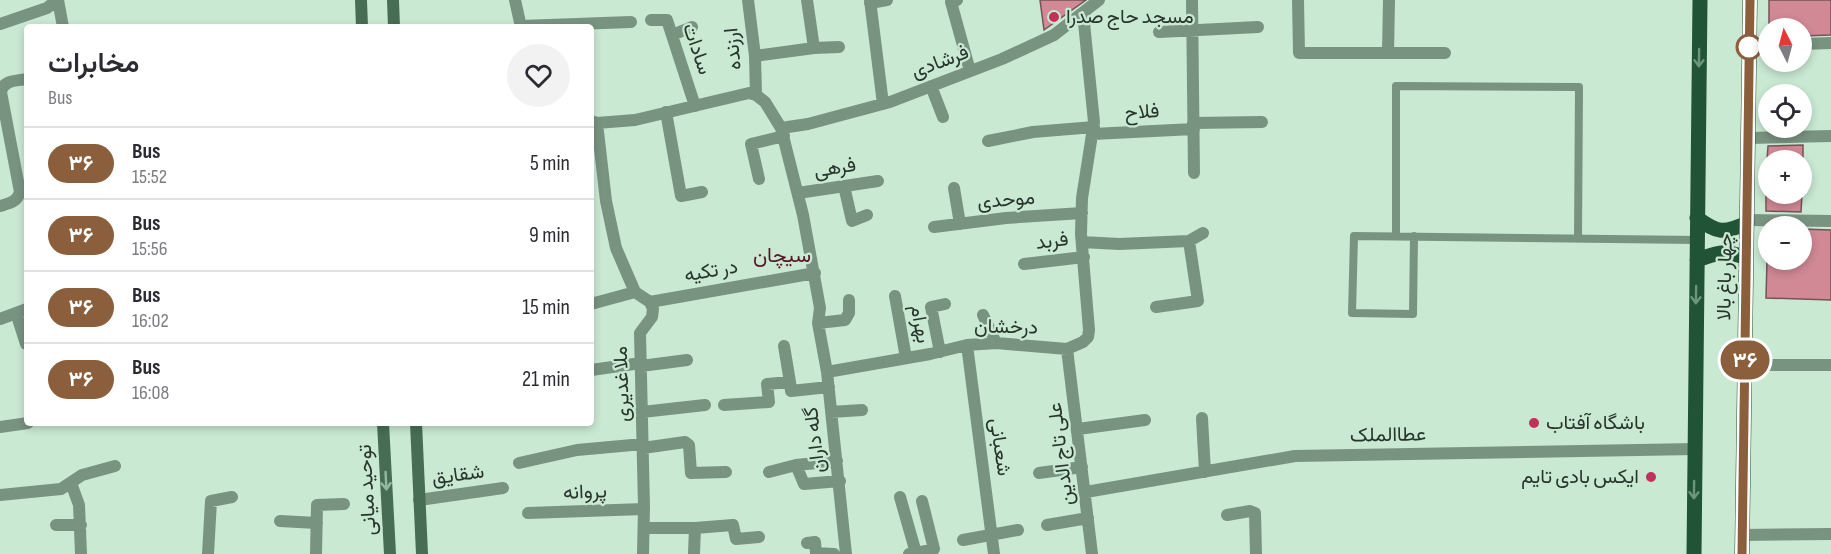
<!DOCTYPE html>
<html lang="en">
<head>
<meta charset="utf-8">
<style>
	:root { --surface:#fff; --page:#f2f2f3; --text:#2b2b33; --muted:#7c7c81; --line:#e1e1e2 }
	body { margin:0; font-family:"Sofia Sans Condensed",Vazirmatn,sans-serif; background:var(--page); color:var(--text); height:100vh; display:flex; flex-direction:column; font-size:22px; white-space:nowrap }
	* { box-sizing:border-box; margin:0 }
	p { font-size:20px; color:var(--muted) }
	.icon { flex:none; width:33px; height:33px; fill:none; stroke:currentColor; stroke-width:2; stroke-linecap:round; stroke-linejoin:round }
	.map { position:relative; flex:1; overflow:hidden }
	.sheet { position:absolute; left:24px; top:24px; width:570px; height:402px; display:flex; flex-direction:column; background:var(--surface); border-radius:6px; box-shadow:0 3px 9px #0003 }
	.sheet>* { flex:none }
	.badge { padding:0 12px; border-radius:20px; font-size:21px; line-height:39px }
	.needle { width:39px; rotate:354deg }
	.fabs { position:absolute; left:1758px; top:18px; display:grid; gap:12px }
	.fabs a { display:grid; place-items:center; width:54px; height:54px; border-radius:50%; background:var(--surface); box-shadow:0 3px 9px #0003; font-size:30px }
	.map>.badge { position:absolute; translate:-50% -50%; box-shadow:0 0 0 3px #fff }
	.round { display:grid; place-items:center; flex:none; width:63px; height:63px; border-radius:32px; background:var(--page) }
	.headline { display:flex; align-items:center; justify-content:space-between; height:102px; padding:0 24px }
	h1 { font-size:28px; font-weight:600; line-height:45px }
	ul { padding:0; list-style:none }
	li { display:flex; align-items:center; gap:18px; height:72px; padding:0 24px; border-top:2px solid var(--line) }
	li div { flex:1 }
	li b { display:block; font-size:22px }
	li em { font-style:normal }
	li .badge { min-width:66px; font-weight:700; text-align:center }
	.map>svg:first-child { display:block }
	.building { fill:#d08995; stroke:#745459; stroke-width:1.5 }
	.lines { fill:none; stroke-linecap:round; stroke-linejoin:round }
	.service { stroke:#799381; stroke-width:8 }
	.minor { stroke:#799381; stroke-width:12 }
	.secondary { stroke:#476e55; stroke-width:12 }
	.primary { stroke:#215336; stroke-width:15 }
	.oneway { stroke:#6d967d }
	.oneway2 { stroke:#95b8a1 }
	.line-casing { stroke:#fff; stroke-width:14 }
	.line { stroke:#8b5e3c; stroke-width:9 }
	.poi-dot { fill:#c0315b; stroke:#c9e9d3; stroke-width:2 }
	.stop-dot { fill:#fff; stroke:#8b5e3c; stroke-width:3 }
	.labels { text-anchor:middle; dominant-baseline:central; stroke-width:4.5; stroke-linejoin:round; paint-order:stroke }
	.poi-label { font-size:20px; fill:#28342c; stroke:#c9e9d3; text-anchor:start }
	.street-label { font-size:20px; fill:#28342c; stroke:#c9e9d3 }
	.neighbourhood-label { font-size:21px; fill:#591528; stroke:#c9e9d3 }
</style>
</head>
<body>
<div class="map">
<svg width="1831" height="554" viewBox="0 0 1831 554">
	<rect width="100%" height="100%" fill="#c9e9d3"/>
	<!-- building -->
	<path class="building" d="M1040,0h46l-42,30z
		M1769,0h62v35l-29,1v-8h-33z
		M1803,145v15h-36l1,-14z
		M1766,194h36l-1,18 -35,-1z
		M1802,229l29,1v70l-65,-2 1,-38h35z"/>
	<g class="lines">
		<!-- service -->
		<path class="service" d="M1396,236v-150l183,1 -1,151
			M1414,236l-1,78 -61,-1 2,-77 343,4"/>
		<!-- minor -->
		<path class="minor" d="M58,0l5,27
			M515,0l6,27
			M748,0l7,56 1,39
			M870,0l13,104
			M957,0l-6,2 19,69
			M1192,0l2,173
			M1298,0l1,53h146
			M870,3l17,-3
			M651,20h16l28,86
			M0,24l47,-16 10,-8
			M521,26l110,-4
			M1159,32l99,-5
			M672,35l20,-8
			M1802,44l29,-1
			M1749,45l19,-1
			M814,48l25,-1
			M1388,53l1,-53
			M755,56l59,-8 -7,-48
			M931,86l12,31
			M666,112l15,84 21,-4
			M591,121l6,2 38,-3 114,-27 7,2 9,7 16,26 22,87 17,93 -2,15 9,49 19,182
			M597,123l9,78 10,47 19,44 15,10 3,7 -1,8 -12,16 4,174 -1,47
			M1193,123l69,-1
			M781,128l27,-4 82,-22 112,-43 52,-24 45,-35
			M1093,134l101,-5
			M1748,138l83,-2
			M988,141l45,-9 61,-5
			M759,179l-8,-35 33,-8
			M844,186l8,35 15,-6
			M954,188l6,36
			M798,193l80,-12
			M0,206c10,-3 17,-4 20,-14l-19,-100c2,-12 15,-11 26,-13
			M1747,220l84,1
			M934,227l72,-9 76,-5
			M1189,241l14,-8
			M1082,242l37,2 70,-3 9,60 -42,6
			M1024,264l60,-7
			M895,296l11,62
			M650,302l165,-29
			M591,304l44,-12
			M16,313l10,31
			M983,315l13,28
			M0,319l27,-10
			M818,323l27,-3 4,-7v-13
			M967,345l27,209
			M784,346l6,36
			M1067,349l25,205
			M940,352l-9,-45 14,-3
			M1745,365h86
			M641,366l46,-6
			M591,370l50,-7
			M827,372l103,-18 37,-9 29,-2 71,6 16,-7 5,-5 1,-7 -8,-96 1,-36 12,-76 -11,-109
			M724,405l45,-3 -2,-18 23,-2 1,9 38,-4
			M642,412l63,-7
			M831,412l31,-2
			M1202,418l3,54
			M0,427l28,-4
			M1078,429l67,-9
			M643,448l42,-6 4,3 2,28 35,-1
			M519,463l58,-13 66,-6
			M796,465l41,-4
			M769,472l27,-7 8,19 36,-3
			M1039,473l43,-6
			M71,483l8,22 2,49
			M1086,492l209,-36 400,-7
			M0,495l61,-6 21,-14 33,-9
			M900,497l16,56 -7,1
			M419,500l84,-12
			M528,513l116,-4
			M1227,515l23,-4 5,2 1,41
			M280,521l37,2
			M56,525h25
			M1047,525l41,-7
			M644,528h51l38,-3 3,14 23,-2
			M1742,535l89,-1
			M963,540l55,-10
			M807,543l8,-1 1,11 18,1
			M694,553l1,-25
			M916,553l18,-4 -12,-48
			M208,554l3,-53 21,-4
			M316,554l1,-49 27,-1"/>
		<!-- secondary -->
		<path class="secondary" d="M361,0l1,27
			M393,0l1,27
			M383,423l7,131
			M416,423l6,131"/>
		<!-- primary -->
		<path class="primary" d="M1697,218c21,15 26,16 50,5
			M1697,260c21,-7 27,-11 49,-2
			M1694,554l6,-554
			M1742,554l8,-554"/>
	</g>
	<!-- one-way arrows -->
	<defs><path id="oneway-shaft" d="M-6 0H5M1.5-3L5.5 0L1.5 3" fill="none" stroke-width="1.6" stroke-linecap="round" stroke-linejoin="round" transform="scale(1.5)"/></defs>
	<g class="oneway">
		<use href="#oneway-shaft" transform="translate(1699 58) rotate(91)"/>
		<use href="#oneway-shaft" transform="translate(1696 295) rotate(91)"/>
		<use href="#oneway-shaft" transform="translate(1694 490) rotate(91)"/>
	</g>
	<use class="oneway2" href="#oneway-shaft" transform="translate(386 481) rotate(87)"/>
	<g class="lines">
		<!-- line casing -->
		<g class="line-casing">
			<path id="line" d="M1742,554l8,-554"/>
		</g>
		<!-- line -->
		<use href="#line" class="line"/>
	</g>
	<!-- markers -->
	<g class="poi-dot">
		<circle cx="1054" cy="17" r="6"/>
		<circle cx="1534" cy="423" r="6"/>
		<circle cx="1651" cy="477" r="6"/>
	</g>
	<circle class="stop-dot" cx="1749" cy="47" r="12"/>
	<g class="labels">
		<!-- poi labels -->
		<g class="poi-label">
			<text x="1066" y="17">مسجد حاج صدرا</text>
			<text x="1546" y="423">باشگاه آفتاب</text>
			<text x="1639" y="477" text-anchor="end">ایکس بادی تایم</text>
		</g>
		<!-- street labels -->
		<g class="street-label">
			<text transform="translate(697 49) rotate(71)">سادات</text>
			<text transform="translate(733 49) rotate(-95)">ارزنده</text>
			<text transform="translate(940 62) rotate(-21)">فرشادی</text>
			<text transform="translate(1142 112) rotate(-3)">فلاح</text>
			<text transform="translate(835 168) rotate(-9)">فرهی</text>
			<text transform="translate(1006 200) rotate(-5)">موحدی</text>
			<text transform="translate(1052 241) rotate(-7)">فربد</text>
			<text transform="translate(711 271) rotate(-10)">در تکیه</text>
			<text transform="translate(1725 277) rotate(-89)">چهار باغ بالا</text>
			<text transform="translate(920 324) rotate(80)">بهرام</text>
			<text transform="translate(1006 327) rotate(1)">درخشان</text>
			<text transform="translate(622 384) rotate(-92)">ملا غدیری</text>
			<text transform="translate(1388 435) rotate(-1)">عطاالملک</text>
			<text transform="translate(815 440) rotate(-97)">گله داران</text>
			<text transform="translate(1000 447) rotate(82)">شعبانی</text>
			<text transform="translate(1061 454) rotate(-97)">علی تاج الدین</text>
			<text transform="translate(458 475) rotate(-8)">شقایق</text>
			<text transform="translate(367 490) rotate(-93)">توحید میانی</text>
			<text transform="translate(585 492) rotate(-2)">پروانه</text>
		</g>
		<!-- neighbourhood labels -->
		<g class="neighbourhood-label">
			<text x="782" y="255">سیچان</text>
		</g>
	</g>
</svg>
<div class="fabs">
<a><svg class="needle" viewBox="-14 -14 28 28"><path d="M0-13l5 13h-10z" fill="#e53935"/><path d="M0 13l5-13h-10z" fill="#7c7c81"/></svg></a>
<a><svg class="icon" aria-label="locate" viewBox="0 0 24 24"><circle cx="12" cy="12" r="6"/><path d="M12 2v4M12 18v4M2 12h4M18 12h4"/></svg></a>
<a>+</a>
<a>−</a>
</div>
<b class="badge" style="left:1745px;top:360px;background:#8b5e3c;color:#fff">۳۶</b>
<section class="sheet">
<div class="headline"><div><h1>مخابرات</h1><p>Bus</p></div><a class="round"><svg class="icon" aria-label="heart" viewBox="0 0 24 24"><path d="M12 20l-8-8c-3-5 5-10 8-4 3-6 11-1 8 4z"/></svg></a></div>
<ul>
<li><span class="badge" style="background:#8b5e3c;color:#fff">۳۶</span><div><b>Bus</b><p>15:52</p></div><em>5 min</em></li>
<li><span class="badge" style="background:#8b5e3c;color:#fff">۳۶</span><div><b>Bus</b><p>15:56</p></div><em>9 min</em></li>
<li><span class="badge" style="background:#8b5e3c;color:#fff">۳۶</span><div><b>Bus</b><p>16:02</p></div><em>15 min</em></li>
<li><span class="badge" style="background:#8b5e3c;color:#fff">۳۶</span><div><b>Bus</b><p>16:08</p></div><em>21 min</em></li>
</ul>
</section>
</div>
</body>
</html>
